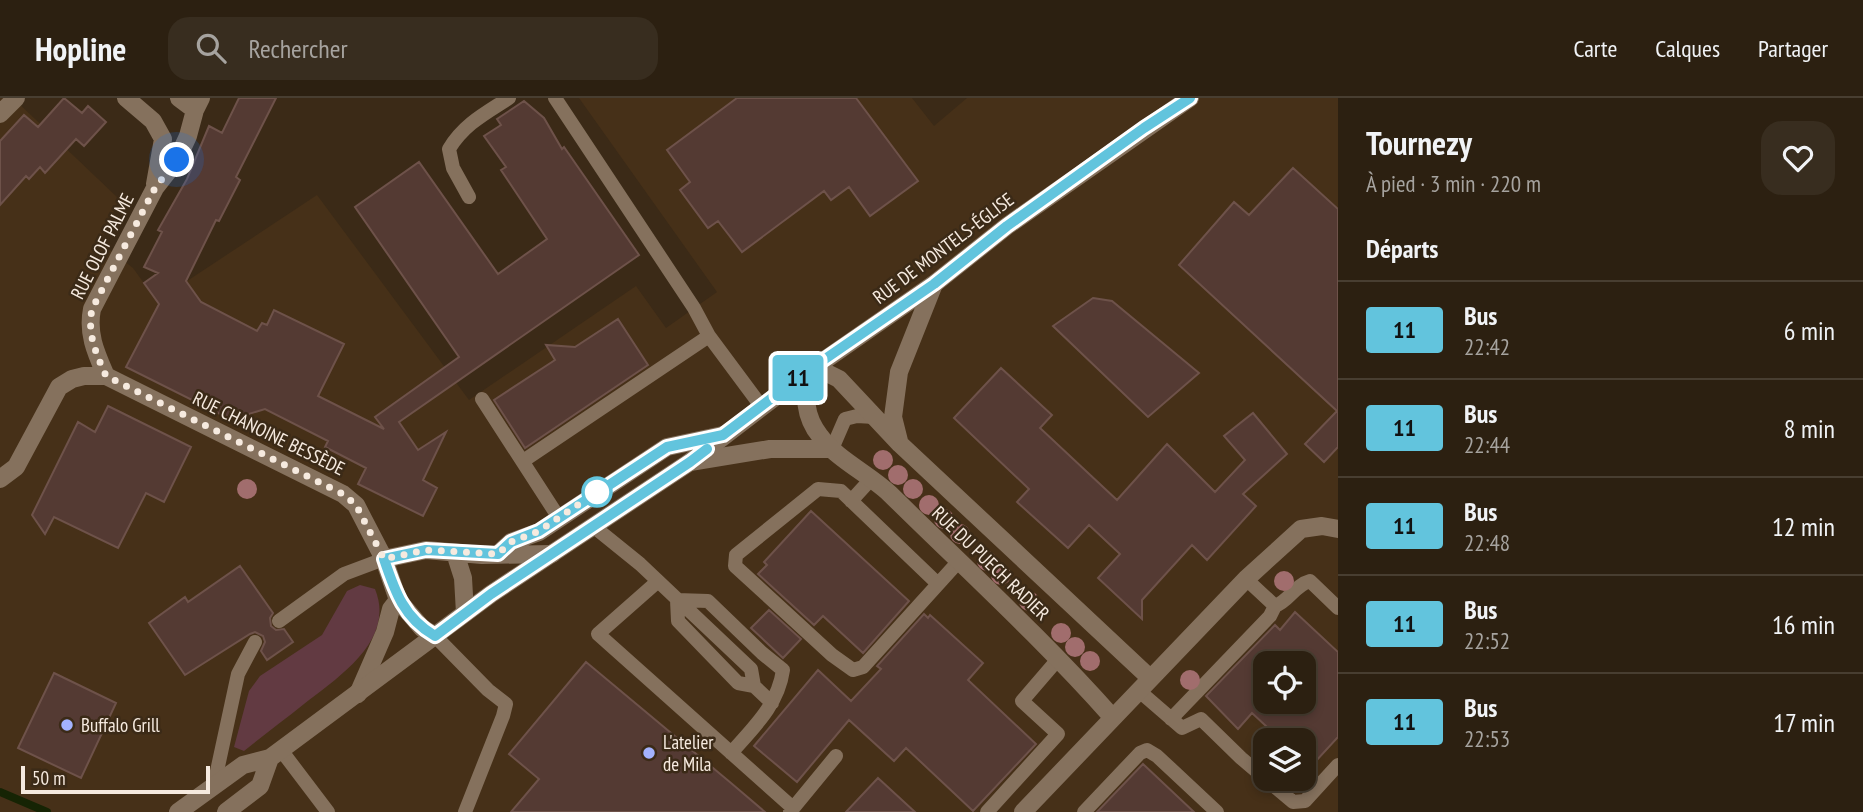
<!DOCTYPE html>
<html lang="fr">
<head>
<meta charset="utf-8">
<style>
	:root { --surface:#2c2011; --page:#382d1f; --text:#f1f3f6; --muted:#a6a39f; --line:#483e31 }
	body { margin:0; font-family:"PT Sans Narrow",sans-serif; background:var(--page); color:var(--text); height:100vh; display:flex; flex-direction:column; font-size:26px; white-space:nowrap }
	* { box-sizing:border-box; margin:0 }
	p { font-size:23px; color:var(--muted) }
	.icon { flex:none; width:38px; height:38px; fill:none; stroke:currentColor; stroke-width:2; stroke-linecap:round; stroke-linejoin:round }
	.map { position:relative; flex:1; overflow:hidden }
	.panel { display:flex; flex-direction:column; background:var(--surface); width:525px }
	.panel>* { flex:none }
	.badge { padding:0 14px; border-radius:5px; font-size:24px; line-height:46px }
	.fabs { position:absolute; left:1253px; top:553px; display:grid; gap:14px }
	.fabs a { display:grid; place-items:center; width:63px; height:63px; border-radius:14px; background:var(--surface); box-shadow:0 4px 10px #0003,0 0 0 2px var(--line); font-size:35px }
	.scale { position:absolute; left:21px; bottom:18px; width:189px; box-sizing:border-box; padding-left:7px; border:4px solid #f6eadf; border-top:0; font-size:19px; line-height:24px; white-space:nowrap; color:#f6eadf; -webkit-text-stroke:5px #3b2a17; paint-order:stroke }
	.you { position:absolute; width:35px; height:35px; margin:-18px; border:5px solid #fff; border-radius:50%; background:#1a73e8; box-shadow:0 0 0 10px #1a73e833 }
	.map>.badge { position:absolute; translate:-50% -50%; box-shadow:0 0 0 4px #fff }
	h2 { padding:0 28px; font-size:26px; line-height:63px }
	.round { display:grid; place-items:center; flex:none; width:74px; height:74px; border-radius:21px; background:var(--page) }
	.overview { display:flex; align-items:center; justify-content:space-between; height:119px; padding:0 28px }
	h1 { font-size:33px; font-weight:700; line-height:52px }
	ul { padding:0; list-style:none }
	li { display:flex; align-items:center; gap:21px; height:98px; padding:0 28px; border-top:2px solid var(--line) }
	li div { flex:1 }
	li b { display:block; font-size:26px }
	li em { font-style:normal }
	li .badge { min-width:77px; font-weight:700; text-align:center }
	header { display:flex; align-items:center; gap:42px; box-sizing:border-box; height:98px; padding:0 35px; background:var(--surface); border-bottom:2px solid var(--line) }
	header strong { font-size:33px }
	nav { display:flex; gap:38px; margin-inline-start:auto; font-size:24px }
	.search { width:490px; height:63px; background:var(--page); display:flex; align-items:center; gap:18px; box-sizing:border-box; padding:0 24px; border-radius:21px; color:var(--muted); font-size:26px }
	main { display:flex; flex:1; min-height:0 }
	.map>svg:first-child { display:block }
	.built { fill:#463018; fill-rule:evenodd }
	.green { fill:#623a42 }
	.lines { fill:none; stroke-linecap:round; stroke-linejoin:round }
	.stream { stroke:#162404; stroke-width:8 }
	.building { fill:#543a33; stroke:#6e524a; stroke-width:2; fill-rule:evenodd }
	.service { stroke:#85715d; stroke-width:14 }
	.minor { stroke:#85715d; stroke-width:18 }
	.secondary { stroke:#85715d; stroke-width:18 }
	.tree { fill:#a16d6d }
	.line-casing { stroke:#fff; stroke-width:16 }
	.line { stroke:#62c4dd; stroke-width:10 }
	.walk { stroke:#f6eadf; stroke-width:7; stroke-dasharray:0 12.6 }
	.stop-dot { fill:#fff; stroke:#62c4dd; stroke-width:3.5 }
	.poi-dot { fill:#a3b2fd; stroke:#3b2a17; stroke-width:2.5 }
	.labels { text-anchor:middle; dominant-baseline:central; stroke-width:5; stroke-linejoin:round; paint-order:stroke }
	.street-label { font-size:19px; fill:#f6eadf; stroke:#3b2a17 }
	.poi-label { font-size:19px; fill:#f6eadf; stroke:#3b2a17; text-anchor:start }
</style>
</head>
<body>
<header>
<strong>Hopline</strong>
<div class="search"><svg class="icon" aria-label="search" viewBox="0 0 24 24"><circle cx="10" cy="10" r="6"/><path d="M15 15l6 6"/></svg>Rechercher</div>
<nav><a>Carte</a><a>Calques</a><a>Partager</a></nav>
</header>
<main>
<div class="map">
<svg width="1338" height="714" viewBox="0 0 1338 714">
	<rect width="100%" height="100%" fill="#3b2a17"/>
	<!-- built -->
	<path class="built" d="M0,0h13l106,101 -18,44 32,25 24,33 160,-106 152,205 167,-114 30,42 51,-36 -138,-194h333l22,28 33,-28h371v714h-1338zM1265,565h39v39h-39zM1265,642h39v39h-39z"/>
	<!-- green -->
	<path class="green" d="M360,487l15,4c21,51 -36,88 -71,115 -20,16 -40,31 -60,47l-10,-4 15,-56 11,-15 62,-41 25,-44z"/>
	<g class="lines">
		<!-- stream -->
		<path class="stream" d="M0,694l47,20"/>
	</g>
	<!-- building -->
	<path class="building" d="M64,0l18,15 6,-7 18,16 -22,24 -8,-7 -31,34 -5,-6 -11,12 -3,-3 -26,29v-64l24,-26 14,12z
		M239,0h37l-40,79 4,3 -21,41 -3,-1 -30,61 15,21 56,29 5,-8 5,2 7,-15 70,34 -26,52 66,33 -9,-12 84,-60 -104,-150 64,-45 79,112 49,-35 -46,-69 5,-3 -22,-31 17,-11 -4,-6 27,-18 20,17 18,31 2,-2 75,108 -240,167 19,28 28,-18 -23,48 14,8 -14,28 -65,-32 8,-16 -41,-21 3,-6 -63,-32 -23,7 -4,7 -112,-56 33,-63 -15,-21 14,-10 -14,-6 18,-35 -4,-2 29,-51 22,-53 13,7z
		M737,0h119l62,83 -48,35 -21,-29 -18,13 -7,-9 -82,61 -24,-31 -10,7 -28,-38 10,-8 -23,-32z
		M1293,70l45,41v238l-14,15 -19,-18 32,-33 -158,-146 55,-63 15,13z
		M1093,200l19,3 87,72 -51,44 -95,-91z
		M618,221l30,46 -123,83 -31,-48 61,-40 -9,-15 29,2z
		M1001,270l51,47 -12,13 77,72 50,-56 48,48 30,-32 -21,-24 29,-23 34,41 -44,40 13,12 -49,54 -15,-15 -50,55v19l-44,-41 22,-24 -31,-29 -21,23 -51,-46 12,-13 -75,-71z
		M108,308l83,41 -27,55 -18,-9 -28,55 -64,-31 -9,17 -13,-19 46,-93 17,10z
		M811,413l98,90 -46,52 -40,-37 -9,9 -56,-51 9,-9 -3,-3z
		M240,468l33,47 -3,5 1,8 5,4 8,-1 9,13 -26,18 -6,-9 4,-9 -2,-6 -8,-4 -5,2 -65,41 -36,-52 36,-26 3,5z
		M769,512l32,29 -18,19 -32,-30z
		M1295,514l43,40v85l-34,37v-34h-23l-29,-27 -14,16 -32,-33 69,-71 5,5zM1265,565h39v39h-39z
		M924,516l4,4 2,-3 53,48 -15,17 68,64 -63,67 -67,-63 -12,13 -45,-41 -52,62 -43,-36 64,-76 33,31 30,-32 -4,-3z
		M586,564l145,121 34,29h-254l28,-33 -30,-25z
		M54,575l62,30 -35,75 -63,-30z
		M1143,666l51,48h-97z
		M878,680l37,34h-69z"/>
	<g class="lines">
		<!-- service -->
		<path class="service" d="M555,0l139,210 15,28 52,70
			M469,99l-16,-29 -4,-19c15,-25 37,-36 60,-51
			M482,301l77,119
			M832,351l13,-30 12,-3 17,1
			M523,363l186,-125
			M851,403l21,-23
			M593,428l47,38 111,105 3,17
			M1246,481l29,27c14,-5 20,-21 35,-25l28,27
			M657,484l-59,52 195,174
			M938,486l-97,-93 -23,-2 -82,66 -1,11 97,89 21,15 10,-3 96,-106
			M677,502l31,1 54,52 21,17c-5,35 -29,57 -52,83
			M677,502l1,21 60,62 16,3 18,17
			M279,523l65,-47 40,-15
			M435,538l53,54 18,14 -3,12 -38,96
			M1138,592l44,38 19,-9 40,39 52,44 12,-1 33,-36
			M1171,621l99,-103 5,-10
			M281,652l47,62
			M214,687l24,-111 17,-32
			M790,714l46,-56
			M987,714l71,-78 -36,-33 37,-43
			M1084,714l56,-59 7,-3 10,6 60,56"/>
		<!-- minor -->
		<path class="minor" d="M126,0l27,23 10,18 -8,45
			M179,0l16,12
			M0,16l16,-16
			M106,278c-10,-23 -19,-42 -14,-67l63,-121 22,-28 11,-24 7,-26 6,-12
			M899,343l-6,-24 6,-45 35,-88
			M690,364l80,-13h62
			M0,381l16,-12 43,-80 13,-8 12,-3h22l237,118 13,11 28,54 14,41 24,28 13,8
			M455,455l8,25 2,35
			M498,456l13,-12 28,-10 128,-85 56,-12
			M384,461l42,-9 56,5 70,-1
			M358,596l27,-62 6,-23 7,-9
			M1113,620c-70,-79 -148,-150 -223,-224 -21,-20 -54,-35 -70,-58 -16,-20 -16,-41 -11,-65l16,1 14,7 61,65 250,234
			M1023,714l223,-233 55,-50 21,-3 16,3"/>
		<!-- secondary -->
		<path class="secondary" d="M178,714l65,-47 27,-7 221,-164 199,-132 119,-91 125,-87 73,-58 183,-128
			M226,714l34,-26 10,-28"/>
	</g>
	<!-- trees -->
	<g class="tree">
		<circle cx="883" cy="362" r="10"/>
		<circle cx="898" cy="377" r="10"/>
		<circle cx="247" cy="391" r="10"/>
		<circle cx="913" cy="391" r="10"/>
		<circle cx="929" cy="407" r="10"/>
		<circle cx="944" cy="421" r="10"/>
		<circle cx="960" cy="436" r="10"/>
		<circle cx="987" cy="463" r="10"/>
		<circle cx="1001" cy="477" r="10"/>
		<circle cx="1284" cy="483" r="10"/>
		<circle cx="1029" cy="503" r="10"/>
		<circle cx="1061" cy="535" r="10"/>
		<circle cx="1075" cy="549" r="10"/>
		<circle cx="1090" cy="563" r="10"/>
		<circle cx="1190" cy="582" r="10"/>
	</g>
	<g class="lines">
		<!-- line casing -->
		<g class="line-casing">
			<path id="line" d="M707,351l-17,13 -199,132 -56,42c-31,-18 -40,-44 -51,-77l42,-9 72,4 13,-12 28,-11 128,-84 56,-12 86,-65 125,-86 73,-58 137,-98 46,-30"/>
		</g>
		<!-- line -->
		<use href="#line" class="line"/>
		<!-- walk -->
		<path class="walk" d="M177,62l-22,28 -63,121c-5,25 4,44 14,67l237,118 13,11 28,54 42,-9 72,4 13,-12 28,-11 58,-39"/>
	</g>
	<!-- markers -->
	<circle class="stop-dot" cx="597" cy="394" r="14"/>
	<g class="poi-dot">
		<circle cx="67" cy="627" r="7"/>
		<circle cx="649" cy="655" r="7"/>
	</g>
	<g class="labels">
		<!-- street labels -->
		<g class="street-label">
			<text transform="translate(102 148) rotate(-63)">RUE OLOF PALME</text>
			<text transform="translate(943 150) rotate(-37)">RUE DE MONTELS-ÉGLISE</text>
			<text transform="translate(269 335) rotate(26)">RUE CHANOINE BESSÈDE</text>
			<text transform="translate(991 465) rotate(44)">RUE DU PUECH RADIER</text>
		</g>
		<!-- poi labels -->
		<g class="poi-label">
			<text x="81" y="627">Buffalo Grill</text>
			<text x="663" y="644">L'atelier<tspan x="663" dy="22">de Mila</tspan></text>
		</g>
	</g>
</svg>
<div class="fabs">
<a><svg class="icon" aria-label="locate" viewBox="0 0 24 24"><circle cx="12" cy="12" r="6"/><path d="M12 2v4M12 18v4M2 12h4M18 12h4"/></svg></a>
<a><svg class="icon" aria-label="layers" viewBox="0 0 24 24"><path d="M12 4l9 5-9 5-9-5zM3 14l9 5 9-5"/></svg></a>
</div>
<div class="scale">50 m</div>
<div class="you" style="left:177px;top:62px"></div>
<b class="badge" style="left:798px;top:280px;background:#62c4dd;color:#111">11</b>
</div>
<section class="panel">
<div class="overview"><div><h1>Tournezy</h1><p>À pied · 3 min · 220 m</p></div><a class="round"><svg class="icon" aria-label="heart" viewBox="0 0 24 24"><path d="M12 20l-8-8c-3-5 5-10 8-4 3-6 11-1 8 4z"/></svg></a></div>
<h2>Départs</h2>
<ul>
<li><span class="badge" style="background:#62c4dd;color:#111">11</span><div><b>Bus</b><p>22:42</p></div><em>6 min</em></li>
<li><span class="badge" style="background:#62c4dd;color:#111">11</span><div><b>Bus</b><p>22:44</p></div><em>8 min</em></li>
<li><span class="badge" style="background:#62c4dd;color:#111">11</span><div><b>Bus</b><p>22:48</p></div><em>12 min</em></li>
<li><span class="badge" style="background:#62c4dd;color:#111">11</span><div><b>Bus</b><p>22:52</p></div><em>16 min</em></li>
<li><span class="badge" style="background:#62c4dd;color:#111">11</span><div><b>Bus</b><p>22:53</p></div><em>17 min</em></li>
</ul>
</section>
</main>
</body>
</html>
